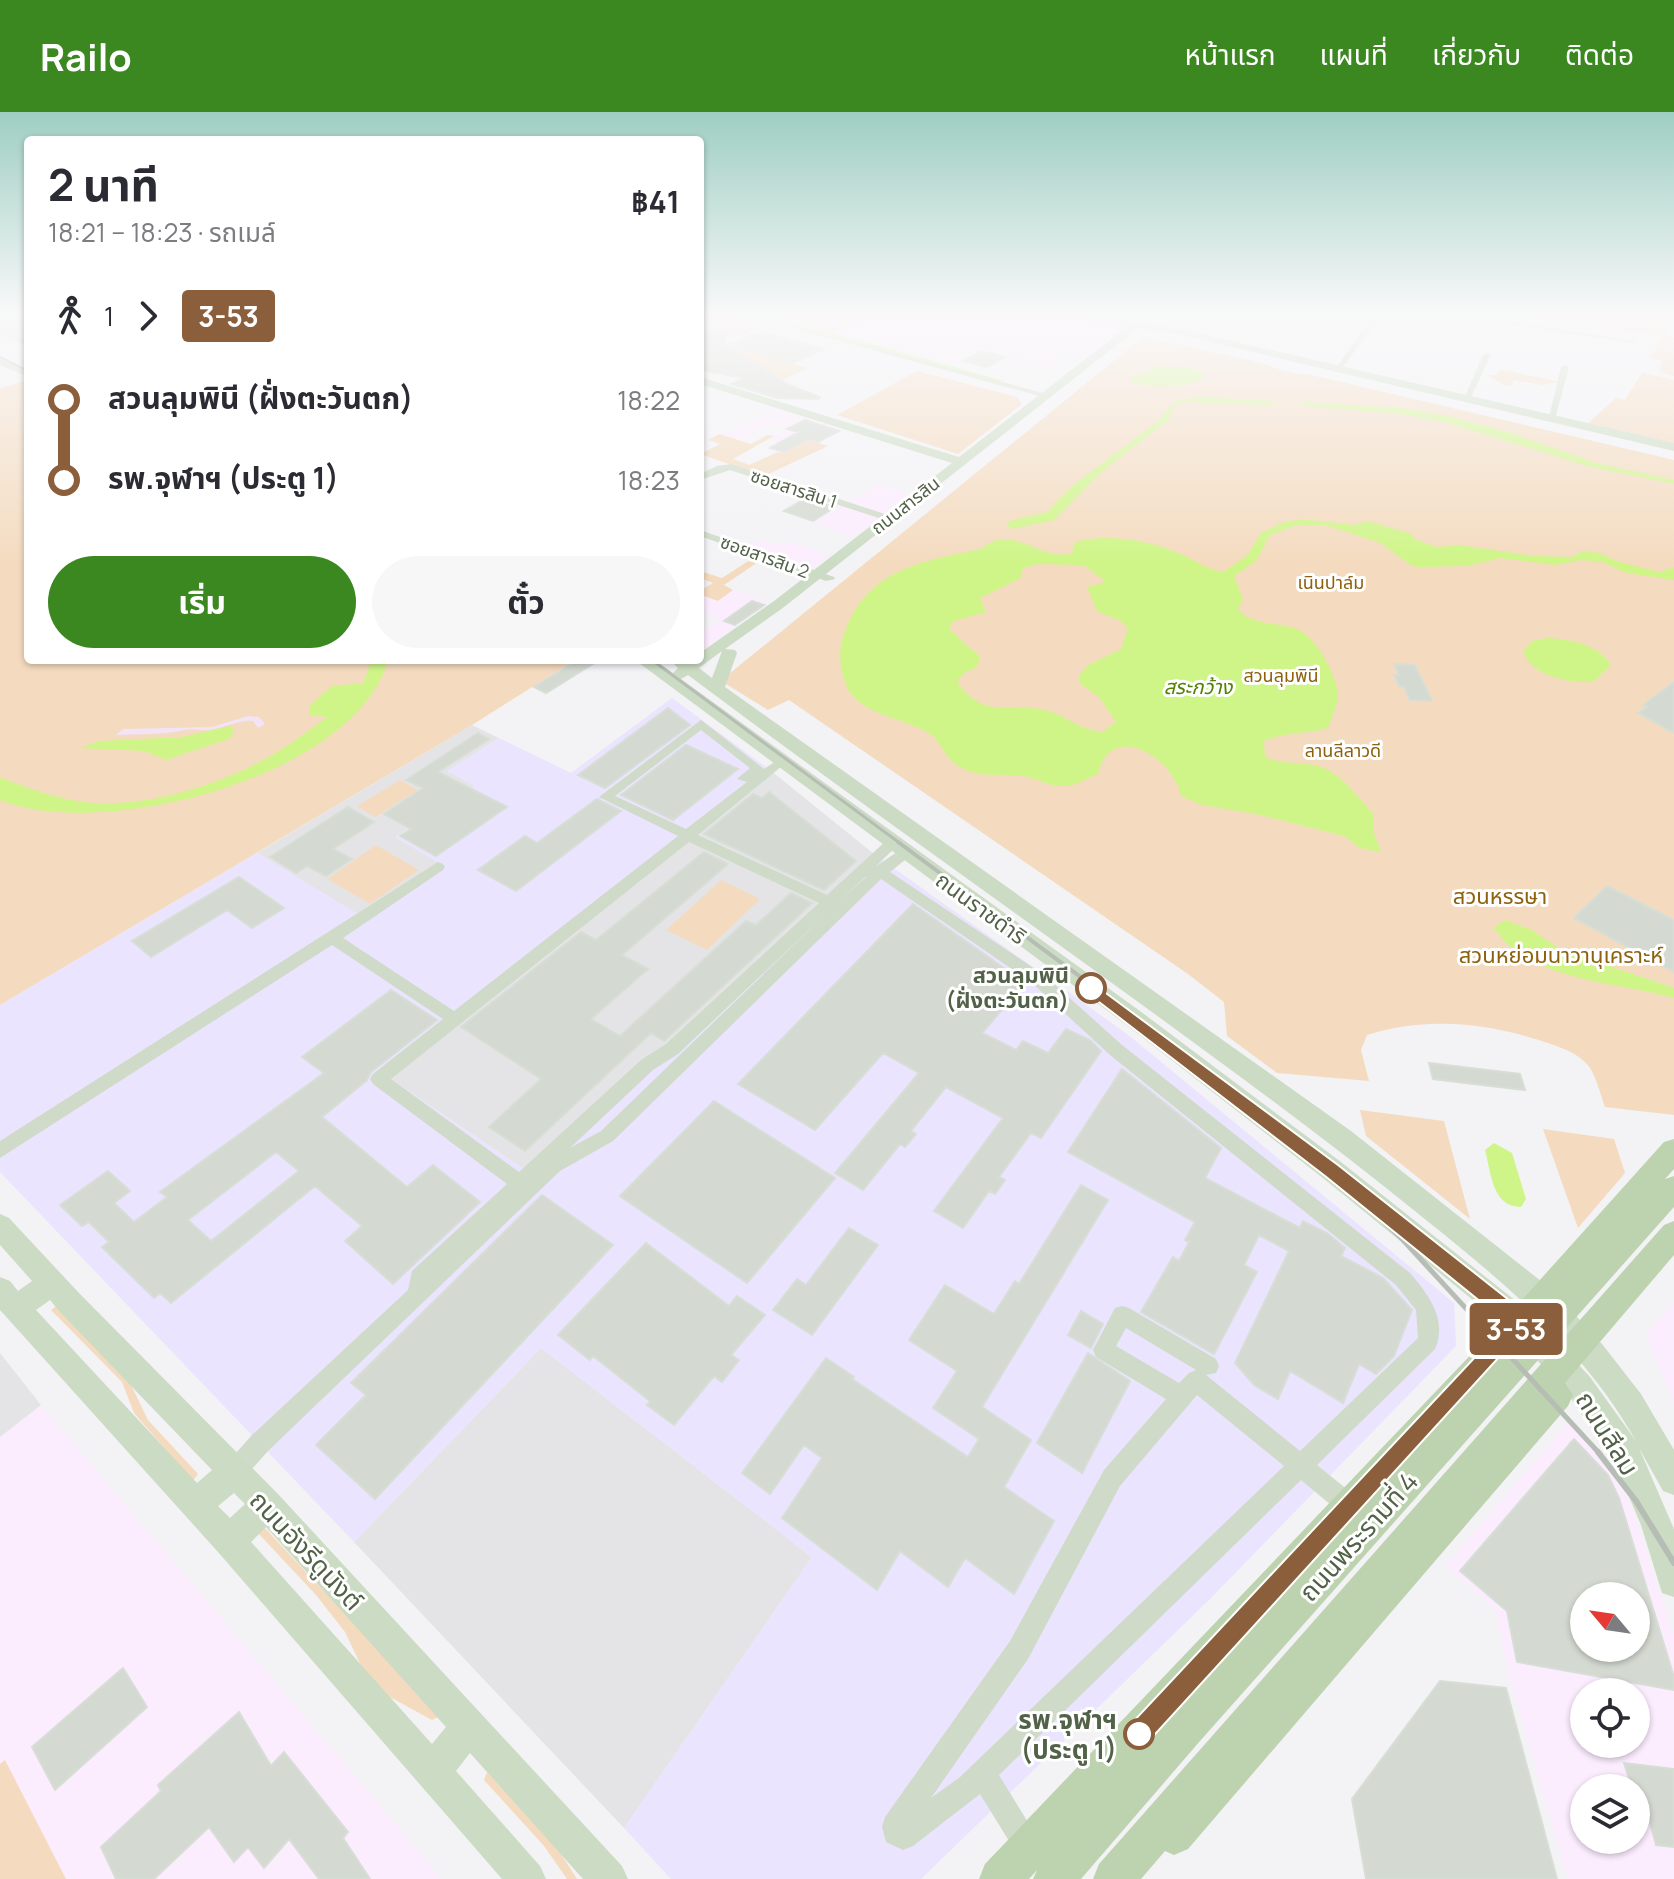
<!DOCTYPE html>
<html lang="th">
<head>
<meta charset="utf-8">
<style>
	:root { --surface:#fff; --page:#f7f7f7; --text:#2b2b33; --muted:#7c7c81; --accent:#3b8720 }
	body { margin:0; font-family:Manrope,"Noto Sans Thai",sans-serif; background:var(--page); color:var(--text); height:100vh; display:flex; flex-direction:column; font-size:30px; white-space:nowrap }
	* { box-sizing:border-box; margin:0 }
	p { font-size:26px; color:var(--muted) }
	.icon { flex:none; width:44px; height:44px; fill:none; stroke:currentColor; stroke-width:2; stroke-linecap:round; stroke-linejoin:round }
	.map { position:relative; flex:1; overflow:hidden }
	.drawer { position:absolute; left:24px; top:24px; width:680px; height:528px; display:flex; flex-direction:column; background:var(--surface); border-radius:8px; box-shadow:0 2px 6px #0004 }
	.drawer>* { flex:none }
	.badge { padding:0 16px; border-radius:6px; font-size:28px; line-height:52px }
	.needle { width:52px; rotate:299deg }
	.fabs { position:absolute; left:1570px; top:1470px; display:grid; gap:16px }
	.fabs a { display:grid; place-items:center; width:80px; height:80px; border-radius:50%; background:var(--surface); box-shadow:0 2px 6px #0004; font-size:40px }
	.map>.badge { position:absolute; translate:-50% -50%; box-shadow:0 0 0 4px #fff }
	.legs { display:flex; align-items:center; gap:12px; height:88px; padding:0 24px; font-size:26px }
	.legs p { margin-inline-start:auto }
	.headline { display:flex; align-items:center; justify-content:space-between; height:136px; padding:0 24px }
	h1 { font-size:44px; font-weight:700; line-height:60px }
	.button { display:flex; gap:16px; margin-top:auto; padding:16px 24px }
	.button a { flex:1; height:92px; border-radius:48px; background:var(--accent); color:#fff; font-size:32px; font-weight:700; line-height:92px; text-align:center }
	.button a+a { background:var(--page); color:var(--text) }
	ul { padding:0 24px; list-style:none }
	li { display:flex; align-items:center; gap:28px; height:80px; font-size:30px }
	li i { display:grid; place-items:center; width:12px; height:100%; margin:0 10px; background:currentColor }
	li i::after { content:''; width:20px; height:20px; margin:-10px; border:6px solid; border-radius:50%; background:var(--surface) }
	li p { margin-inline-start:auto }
	li:first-child i { background:linear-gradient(#0000 50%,currentColor 0) }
	li:last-child i { background:linear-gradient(currentColor 50%,#0000 0) }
	header { display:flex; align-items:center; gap:48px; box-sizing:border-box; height:112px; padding:0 40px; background:var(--accent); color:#fff }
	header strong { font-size:38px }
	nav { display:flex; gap:44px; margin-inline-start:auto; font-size:28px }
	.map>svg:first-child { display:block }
	.commercial { fill:#fcedfe; fill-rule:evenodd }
	.education { fill:#e4e4e6 }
	.medical { fill:#eae4fe }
	.green { fill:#f4dbbf }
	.sand { fill:#f3e3f6 }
	.water { fill:#cff588; fill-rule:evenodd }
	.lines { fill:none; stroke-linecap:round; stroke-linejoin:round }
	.stream { stroke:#cff588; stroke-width:2 }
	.canal { fill:#cff588; fill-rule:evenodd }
	.building { fill:#d4dad1; stroke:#d7ded6; stroke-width:2; fill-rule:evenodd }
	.street { fill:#cfdbc8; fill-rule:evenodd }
	.secondary { fill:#ccdcc4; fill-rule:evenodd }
	.primary { fill:#bdd3b0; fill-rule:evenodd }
	.rail-far4 { stroke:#b6bdb4; stroke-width:2 }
	.rail-far3 { stroke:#b6bdb4; stroke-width:3 }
	.rail-far2 { stroke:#b6bdb4; stroke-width:4 }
	.rail-far1 { stroke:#b6bdb4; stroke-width:5 }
	.rail { stroke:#b6bdb4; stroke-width:6 }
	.line-1 { fill:#8b5e3c; stroke:#fff; stroke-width:2 }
	.stop-1-dot { fill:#fff; stroke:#8b5e3c; stroke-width:4 }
	.labels { text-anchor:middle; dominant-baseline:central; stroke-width:6; stroke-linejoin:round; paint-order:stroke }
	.far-street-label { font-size:18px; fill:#526248; stroke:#fff }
	.far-park-label { font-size:18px; fill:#8e610e; stroke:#fff }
	.far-water-label { font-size:20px; font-style:italic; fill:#558106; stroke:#fff }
	.park-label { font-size:22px; fill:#8e610e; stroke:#fff }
	.street-label { font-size:22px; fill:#526248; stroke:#fff }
	.stop-label { font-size:22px; font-weight:bold; fill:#526248; stroke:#fff; text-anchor:end }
	.near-street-label { font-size:26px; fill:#526248; stroke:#fff }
	.near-stop-label { font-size:26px; font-weight:bold; fill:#526248; stroke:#fff; text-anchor:end }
</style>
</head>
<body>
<header>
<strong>Railo</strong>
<nav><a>หน้าแรก</a><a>แผนที่</a><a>เกี่ยวกับ</a><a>ติดต่อ</a></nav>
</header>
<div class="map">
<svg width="1674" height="1767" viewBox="0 0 1674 1767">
	<rect width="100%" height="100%" fill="#f3f2f5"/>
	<!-- commercial -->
	<path class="commercial" d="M776,205h300l46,13 -36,27 -21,-4 -15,13 -69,-17 -30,15z
		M775,295l25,8 43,14 -25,14 -10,-3 -25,14 -17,-6 9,-5 -7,-3 23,-14h-25l-25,14 -19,-5z
		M879,372l30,10 -26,21 -36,-12z
		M843,394l38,12 -29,19 -38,-14z
		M761,427l19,7 7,-5 42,14 -17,14 -66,-21z
		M733,478l35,12 -68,50v-20l21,-13 -21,-9v-12l4,-2 14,5z
		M1674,1190v103l-28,-71z
		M41,1293l401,474h-442v-442z
		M1570,1308l27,26 35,60 42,130v243h-106l-60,-207 -12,-61 -50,-46zM1584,1484h52v52h-52zM1584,1580h52v52h-52zM1584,1676h52v52h-52z"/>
	<!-- education -->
	<path class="education" d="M472,613l27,13 -51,33 27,15 -79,51 45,26 -78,55 -106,-65z
		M770,658l104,84 -343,320 -142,-96z
		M541,1236l271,209 -188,271 -270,-286z
		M0,1241l41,52 -41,32z"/>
	<!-- medical -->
	<path class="medical" d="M672,586l98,72 -380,308 141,96 343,-320 253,180 327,269 2,43 -245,252 -290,281h-250l-47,-51 188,-271 -271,-209 -187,194 -354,-370v-167l257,-152 106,64 77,-53 -44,-26 78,-52 -27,-15 52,-33 72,35z"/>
	<!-- green -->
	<path class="green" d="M700,205h31l32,9 -24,10 -39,-11z
		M776,205h93l-35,16z
		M1520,205h154v7h-4l-6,11 10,2v39l-14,-4 2,-12 -12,-2 13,-22z
		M1143,225c37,8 73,15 110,24 19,4 35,14 54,13l367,86v655l-69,-8c-5,-13 -9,-34 -19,-44 -11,-11 -24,-15 -38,-20 -59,-20 -121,-27 -181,-8l-6,15 8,31 -92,-8 -50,-37 -3,-34 -36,-28 -399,-274 -21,10 -42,-26 3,-10z
		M711,229l97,27 -25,12z
		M1500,257l60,13 -18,3 -28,-5 -3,6h-6l-17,-11h8z
		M917,259l100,26 5,7 -64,50 -121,-39z
		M1642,261l32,7v65l-87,-21 29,-26 9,2z
		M24,269l4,2v277h547l-103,65 -472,280v-617z
		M719,322l32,10 16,-9 7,1 -41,23 16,6 29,-13 5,1 25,-13 20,6 -64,30 -64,-22 20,-10 -12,-4z
		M749,441l15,5 -40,27 9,5 -15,11 -14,-5 -4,2v-7l13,-8 -13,-5v-7l22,7 28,-18 -7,-3z
		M400,668l18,10 -43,27 -18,-11z
		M376,733l43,25 -49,34 -43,-25z
		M721,768l39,19 -53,51 -41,-20z
		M1360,998l84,11 26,98 -104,-83z
		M1543,1017l71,10 11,34 -47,55z
		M58,1193l72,78 18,37 50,54 -5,7 -59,-68 -12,-31 -71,-72z
		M264,1415l159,171 15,19 -6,3 -55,-30 -10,-12 -22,-46 -29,-37 -58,-62z
		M5,1648l61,119h-66v-115z
		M487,1660l66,69 24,38h-10l-23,-33 -60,-66z"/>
	<!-- sand -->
	<path class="sand" d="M248,604l11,1 6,7 -7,4 -5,-7c-13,-2 -29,7 -43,9 -8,1 -18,-2 -25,0 -22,5 -45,4 -69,5l7,-6 89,-2z"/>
	<!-- water -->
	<path class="water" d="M1156,254l36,2 12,6 -4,7c-23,6 -47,8 -70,1l4,-7 11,-1z
		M1196,285l78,4 1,4 -91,-3 -11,5 -4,12 -71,56 -45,46 -42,8 -5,-5 6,-4 35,-8 25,-26 85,-64 19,-21z
		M1302,290l97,6 49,8 63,17 85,30 78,17v4l-87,-18 -146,-45 -47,-8 -92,-7z
		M1301,407l54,6 13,-4 44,13 2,5 23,8 22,-2 75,11 38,1 11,-6 17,2 16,8 43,11 15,-5v13l-48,-7 -23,-11 -21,-2 -27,5 -55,-7 -33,8 -47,1 -8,-1 -32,-23 -55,-18h-28l-27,10 -14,26 -22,15 9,23 -5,11c18,17 37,11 59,19 19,7 37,43 41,62 2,10 -7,27 -10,37 -22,6 -43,4 -64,13l1,16c18,8 38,4 56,10 22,8 36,30 52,46v17l8,22 -21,-4 -16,-12 -88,-22 -54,-9 -21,-9c-8,-39 -70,-77 -83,-22 -10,4 -23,12 -34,12 -15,1 -27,-8 -41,-10 -26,-3 -48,4 -70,-14 -10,-8 -13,-22 -23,-28 -23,-15 -58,-17 -77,-38 -10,-10 -15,-37 -12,-51 18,-73 75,-83 140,-96 33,-28 58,14 91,4l3,-11c30,-9 73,-2 101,10 18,7 27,16 47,20l25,-17 12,-21 21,-11zM1037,452l47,1 22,17 -19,5 10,24 24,10 7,7 -7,21 -33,16 -9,10 1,9 19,13 17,25 -14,10c-26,-4 -31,-14 -53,-21 -38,-11 -62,12 -92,-29l7,-9 13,-6 3,-10 -30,-27 1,-8 35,-10 -6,-14 41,-20 2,-10z
		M1547,526c23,1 51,6 64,27l-18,17c-24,1 -61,-5 -70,-31l9,-10z
		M372,548h16c-32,117 -286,182 -388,140v-23c28,12 64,24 95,26 57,3 122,-18 172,-45 22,-12 40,-27 61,-41l-18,-2v-10l22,-19 31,-3z
		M230,614l4,3 -3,9 -65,22 -22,-9 -64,-3 19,-7 83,-4z
		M1505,808l27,10 28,19 114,39v10c-53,-15 -113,-15 -159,-48 -9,-6 -15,-15 -22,-22z
		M1494,1031l18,10 14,46 -5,8c-29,0 -30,-35 -36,-57z"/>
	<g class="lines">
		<!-- stream -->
		<path class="stream" d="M1145,208l5,-3"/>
		<!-- canal -->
		<path class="canal" d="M766,205h10l228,64 -5,1z"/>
	</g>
	<!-- building -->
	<path class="building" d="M0,205h28v28l-28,-11z
		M700,215l27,8 -4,9 66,41 31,12 -1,2 -42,-1 -46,-14 12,-6 -43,-8z
		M761,220l63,17 -31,14 -64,-18z
		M981,239l24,6 -18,10 -25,-6z
		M805,308l34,11 -21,11 -10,-3 -24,13 -14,-4 29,-16 -12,-3z
		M806,386l29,9 -22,14 -29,-10z
		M752,489l12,4 -29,20 -11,-4z
		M577,548h22l-53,33 -12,-6z
		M1394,552l21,1 17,36 -22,-1 -6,-13 -5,-1 -5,-11h5z
		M1674,570v51l-36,-20 9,-6 -4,-2z
		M668,596l22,17 -85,63 -27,-13z
		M478,621l11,6 -51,33 69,35 -71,49 -36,-20 11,-7 -27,-15 39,-26 -17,-8z
		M686,633l52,24 -65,51 -52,-25z
		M769,680l87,69 -32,29 -120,-56 49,-40 9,4z
		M597,687l24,12 -105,80 -38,-21 47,-34 12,7z
		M348,695l26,15 -41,27 19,10 -26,17 -19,-10 -11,7 -26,-16z
		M704,740l24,12 -106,91 26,14 -57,50 29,17 126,-115 10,4 35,-32 21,10 -148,138 -13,-8 -126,118 -36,-24 52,-48 -80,-52 120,-95 15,8z
		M239,765l45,31 -32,20 -25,-18 -76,47 -19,-16z
		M1607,774l67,34v52l-100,-54z
		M913,792l112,79 -43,50 34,17 7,-9 25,12 18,-24 24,11 11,11 -60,87 -10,-5 -32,44 6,3 -10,14 -6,-3 -26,37 -29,-17 69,-93 -57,-31 -35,44 5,3 -11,13 -5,-3 -37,46 -28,-17 84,-100 -36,-20 -68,77 -77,-46z
		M391,878l46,30 -66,52 -4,8 -45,37 85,70 26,-22 47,37 -87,82 -48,-43 17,-15 -47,-40 -144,117 -11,-10 -6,5 -52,-51 7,-5 -20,-20 -7,4 -22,-21 48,-34 22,20 -16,12 20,19 33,-25 -7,-5 164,-119 -22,-16zM276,1040l23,19 -88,70 -23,-21z
		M1429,951l91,11 5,16 -92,-11z
		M1122,957l99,79 -16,30 95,50 3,-7 24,12 18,15 -4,8 42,22 29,32 -18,46 -18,18 -17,-10 -16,39 -53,-32 -12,28 -24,-14 -19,-22 54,-112 -30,-16 -15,30 13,7 -43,82 -73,-42 32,-55 6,4 10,-19 -4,-2 10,-18 -127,-70z
		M714,989l121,77 -88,105 -127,-87z
		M1081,1073l27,15 -126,207 49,33 -27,47 50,34 -40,73 -49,-36 -17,29 -48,-36 -23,39 -95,-72 40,-60 -18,-13 -34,49 -28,-21 84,-115 28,19 -2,2 116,78 11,-18 -46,-31 24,-37 -48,-31 36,-55 49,29 21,-33 4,3z
		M542,1083l71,50 -238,254 -59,-54 50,-50 -15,-12z
		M849,1116l29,17 -66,90 -39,-25 24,-31 9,6z
		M646,1131l83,63 8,-10 28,19 -34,40 8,5 -17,22 -8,-6 -40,49 -27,-20 3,-4 -57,-45 -3,4 -32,-25z
		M1081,1199l22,13 -12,24 -23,-13z
		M1088,1241l42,28 -48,92 -45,-30z
		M1574,1327l34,36 11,23 55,179v13l-157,-28 -10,-51 -47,-40zM1584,1484h52v52h-52z
		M123,1556l24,39 -92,83 -23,-43z
		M1440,1569l66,7 51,191h-191l-14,-80z
		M239,1600l32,54 13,-14 64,80 -5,6 27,41h-51l-30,-40 -25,29 -16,-21 -14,15 -25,-35 -55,52h-38l-15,-32 60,-56 -3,-6z
		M1624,1651l50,6v78l-18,-2 -7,-26 -8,-1 -5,-30h-4z"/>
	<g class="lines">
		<!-- street -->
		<path class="street" d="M752,205h12l286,78 -7,2z
			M1372,205h8l-40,54h-6z
			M1459,205h19l158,24 -4,2z
			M1487,241l4,2 -21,44 -7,2 20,-46z
			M1565,253l4,2 -14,52 -7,2 13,-54z
			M731,352l160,52 2,2 -8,2 -155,-50 -30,10v-6l17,-8z
			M700,418l134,47 1,2 -9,2 -126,-45z
			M701,608l63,49 18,-12 6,4 -90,74 129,60 60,-55h10l2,3 -2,3 -22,21 25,-17h10l2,3 -2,3 -20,16 154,103 78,70 288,228c18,21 38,46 25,76l-118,116 42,34 3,8 -3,8 -8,3 -8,-3 -42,-35 -302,295 44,72 -4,10 -10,4 -10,-4 -39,-63 -67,52 -10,4 -17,-8 -4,-15 3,-10 125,-176 94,-171 62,-71 -70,-42 -3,-7 22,-42 7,-2 7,2 87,51 3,7 -3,7 -10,2 94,76 118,-113 -2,-28 -20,-25 -286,-230 -78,-72 -151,-104 -268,262 -53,30 -292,280 -25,28 -8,3 -8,-3 -3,-8 3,-8 25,-28 156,-145 4,-19 95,-87 -134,-100 -3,-5 3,-5 70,-55 -111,-74 -332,213v-17l438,-279 5,2 2,3 -2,3 -100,68 111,73 224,-175 -79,-39zM701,618l49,38 -13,11 10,3 -61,47 -71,-33zM689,730l130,61 -153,141 -25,16 -122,112 -128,-93zM865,765h1l-27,24zM831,797l-230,222 -31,17 83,-78 25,-16zM1126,1216l70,42 -7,3 -10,10 -63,-37zM1197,1283l87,71 -324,311 -29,21 97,-139 92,-173z"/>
		<!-- secondary -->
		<path class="secondary" d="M1086,205l77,8 511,118v8l-511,-120 -26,-2 -353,278 -59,42 10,1 2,3 -12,34 626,444 200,158 51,55 39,50 33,56v45l-11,-4 -24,-43 35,81v68l-12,-4 -21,-68 -25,-59 -46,-69 -59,-66 -188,-153 -195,-152 -493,-366h19l19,13 5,-5 -8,-8h30v-7l74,-52 178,-138 -252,-79v-7l259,80 168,-130zM722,539l-10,27 -13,-10zM688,563c184,138 373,269 558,406 61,45 121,91 180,139 80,64 159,130 210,221l-46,-64 -59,-64 -190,-151 -197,-148 -463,-335z
			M0,246l28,12v7l-28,-12z
			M0,1102l9,4 70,75 199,201 344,372 6,13h-45l-113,-126 -14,18 84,95 6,13h-44l-284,-327 -218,-242v-33l10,4 8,10 14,-10 -32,-36zM50,1188l9,11 153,159 -15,13 -161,-173zM234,1381l11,11 -15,14 -12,-12zM266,1415l180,200 -14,17 -181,-202z"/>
		<!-- primary -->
		<path class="primary" d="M1674,1027v30l-9,10 9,-3v31l-474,534 -119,138h-48l4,-9 -8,9h-50l6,-15 518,-543 161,-179z
			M1674,1109v34l-109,128 8,12 -5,11 -380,443 -14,6 -9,-4 -24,28h-48l6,-15 565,-639z"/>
		<!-- rail-far4 -->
		<path class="rail-far4" d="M0,245l28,14"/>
		<!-- rail-far3 -->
		<path class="rail-far3" d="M652,548l249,184"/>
		<!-- rail-far2 -->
		<path class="rail-far2" d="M898,730l368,272"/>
		<!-- rail-far1 -->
		<path class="rail-far1" d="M1263,1000l73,64 66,63 198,215"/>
		<!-- rail -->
		<path class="rail" d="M1598,1340l38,49 38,62"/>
	</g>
	<!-- sky -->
	<linearGradient id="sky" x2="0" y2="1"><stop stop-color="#9ecec2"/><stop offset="0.45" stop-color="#faf9fa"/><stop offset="1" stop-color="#faf9fa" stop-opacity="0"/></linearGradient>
	<rect width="1674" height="452" fill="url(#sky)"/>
	<!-- line-1 -->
	<path class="line-1" d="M1091,870l247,183 190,150 3,7 -383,420 -9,4 -9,-4 -4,-8 4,-9 377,-402 -182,-147 -239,-184v-8z"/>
	<!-- markers -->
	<g class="stop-1-dot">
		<circle cx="1091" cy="876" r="14"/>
		<circle cx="1139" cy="1622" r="14"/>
	</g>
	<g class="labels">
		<!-- far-street labels -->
		<g class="far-street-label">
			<text transform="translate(794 376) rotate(18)">ซอยสารสิน 1</text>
			<text transform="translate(905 393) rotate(-38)">ถนนสารสิน</text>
			<text transform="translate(765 444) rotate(20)">ซอยสารสิน 2</text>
		</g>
		<!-- far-park labels -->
		<g class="far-park-label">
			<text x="1331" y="470">เนินปาล์ม</text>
			<text x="1281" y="563">สวนลุมพินี</text>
			<text x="1343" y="638">ลานลีลาวดี</text>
		</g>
		<!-- far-water labels -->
		<g class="far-water-label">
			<text x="1198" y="574">สระกว้าง</text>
		</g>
		<!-- park labels -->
		<g class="park-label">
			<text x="1500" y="784">สวนหรรษา</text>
			<text x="1561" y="843">สวนหย่อมนาวานุเคราะห์</text>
		</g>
		<!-- street labels -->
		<g class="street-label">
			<text transform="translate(981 796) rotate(36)">ถนนราชดำริ</text>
		</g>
		<!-- stop labels -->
		<g class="stop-label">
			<text x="1069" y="863">สวนลุมพินี<tspan x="1069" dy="25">(ฝั่งตะวันตก)</tspan></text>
		</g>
		<!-- near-street labels -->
		<g class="near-street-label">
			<text transform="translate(1608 1321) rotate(58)">ถนนสีลม</text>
			<text transform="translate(1358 1424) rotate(-48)">ถนนพระรามที่ 4</text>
			<text transform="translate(307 1438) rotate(47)">ถนนอังรีดูนังต์</text>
		</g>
		<!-- near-stop labels -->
		<g class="near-stop-label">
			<text x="1117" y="1607">รพ.จุฬาฯ<tspan x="1117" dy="30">(ประตู 1)</tspan></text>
		</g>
	</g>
</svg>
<div class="fabs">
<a><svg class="needle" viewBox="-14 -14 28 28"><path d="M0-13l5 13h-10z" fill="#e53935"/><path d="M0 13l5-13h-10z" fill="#7c7c81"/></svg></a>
<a><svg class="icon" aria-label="locate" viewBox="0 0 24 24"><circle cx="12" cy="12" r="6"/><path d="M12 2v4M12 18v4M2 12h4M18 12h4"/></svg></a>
<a><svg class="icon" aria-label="layers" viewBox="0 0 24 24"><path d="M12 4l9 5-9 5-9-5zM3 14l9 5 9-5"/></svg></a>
</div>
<b class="badge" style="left:1516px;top:1217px;background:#8b5e3c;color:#fff">3-53</b>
<section class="drawer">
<div class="headline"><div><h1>2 นาที</h1><p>18:21 – 18:23 · รถเมล์</p></div><b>฿41</b></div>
<div class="legs"><svg class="icon" aria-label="walk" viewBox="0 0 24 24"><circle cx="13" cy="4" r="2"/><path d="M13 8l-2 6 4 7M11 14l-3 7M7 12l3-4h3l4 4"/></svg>1<svg class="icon" aria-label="forward" viewBox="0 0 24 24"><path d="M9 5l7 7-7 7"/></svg><b class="badge" style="background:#8b5e3c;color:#fff">3-53</b></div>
<ul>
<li><i style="color:#8b5e3c"></i><b>สวนลุมพินี (ฝั่งตะวันตก)</b><p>18:22</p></li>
<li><i style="color:#8b5e3c"></i><b>รพ.จุฬาฯ (ประตู 1)</b><p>18:23</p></li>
</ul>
<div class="button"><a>เริ่ม</a><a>ตั๋ว</a></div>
</section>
</div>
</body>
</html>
